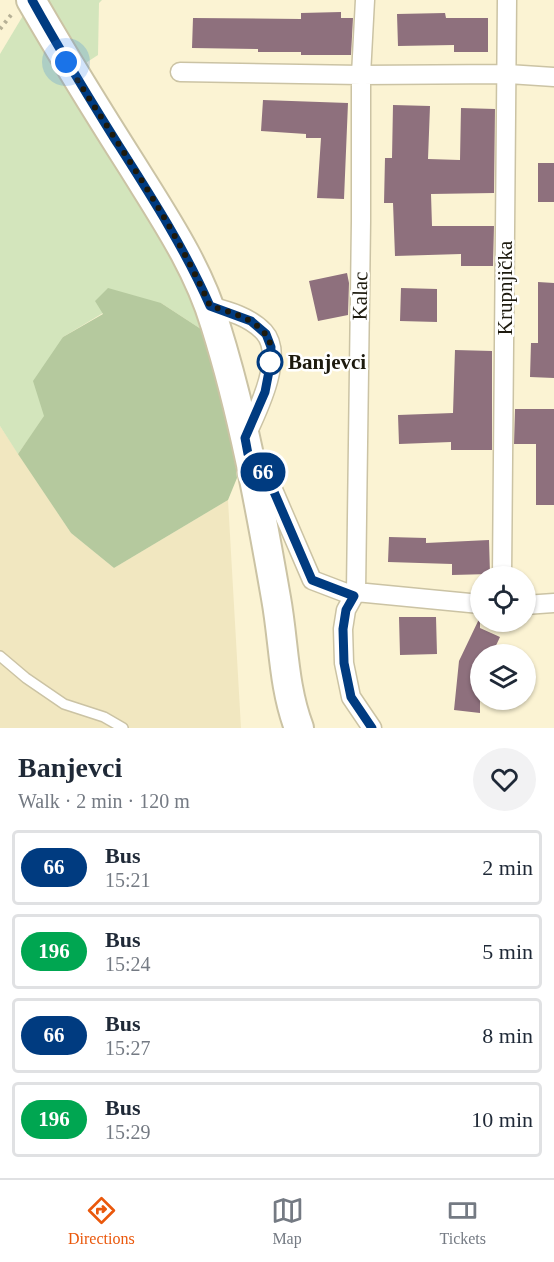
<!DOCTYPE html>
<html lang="en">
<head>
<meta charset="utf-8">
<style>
	:root { --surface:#fff; --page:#f2f2f3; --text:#1f2937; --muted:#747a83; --line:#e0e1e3; --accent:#ea580c }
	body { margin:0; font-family:"Times New Roman",serif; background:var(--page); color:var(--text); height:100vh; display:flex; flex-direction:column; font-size:22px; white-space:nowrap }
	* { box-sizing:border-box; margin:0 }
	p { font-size:20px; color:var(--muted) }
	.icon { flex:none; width:33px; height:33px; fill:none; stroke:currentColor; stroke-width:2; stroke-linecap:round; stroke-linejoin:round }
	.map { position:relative; height:728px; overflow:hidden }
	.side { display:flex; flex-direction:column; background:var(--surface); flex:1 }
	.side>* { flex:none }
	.badge { padding:0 12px; border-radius:20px; font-size:21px; line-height:39px }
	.fabs { position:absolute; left:470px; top:566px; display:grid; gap:12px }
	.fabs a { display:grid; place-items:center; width:66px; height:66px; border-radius:50%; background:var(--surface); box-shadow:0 2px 4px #0004; font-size:30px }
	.you { position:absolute; width:30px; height:30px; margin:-15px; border:4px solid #fff; border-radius:50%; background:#1a73e8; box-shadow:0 0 0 9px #1a73e833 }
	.map>.badge { position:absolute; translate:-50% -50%; box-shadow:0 0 0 3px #fff }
	.round { display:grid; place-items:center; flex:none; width:63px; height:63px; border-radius:32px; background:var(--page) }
	.summary { display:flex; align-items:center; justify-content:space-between; height:102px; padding:0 18px }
	h1 { font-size:28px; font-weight:800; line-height:45px }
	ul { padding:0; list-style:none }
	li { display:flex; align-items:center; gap:18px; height:75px; margin:0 12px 9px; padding:0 6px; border:3px solid var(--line); border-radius:6px }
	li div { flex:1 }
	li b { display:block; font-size:22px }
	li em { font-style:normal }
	li .badge { min-width:66px; font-weight:700; text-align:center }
	.tabs { display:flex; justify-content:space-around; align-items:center; height:84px; border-top:2px solid var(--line); background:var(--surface); font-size:16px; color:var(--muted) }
	.tabs a { display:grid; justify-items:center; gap:3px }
	.tabs .selected { color:var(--accent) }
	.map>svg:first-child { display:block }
	.built { fill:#f1e7c0 }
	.green { fill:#d3e5bc }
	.forest { fill:#b5c99e }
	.building { fill:#8e707d }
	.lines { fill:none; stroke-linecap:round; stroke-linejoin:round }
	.service-casing { stroke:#cbc3a4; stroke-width:12 }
	.minor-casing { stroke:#cbc3a4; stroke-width:21 }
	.primary-casing { stroke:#cbc3a4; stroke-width:32 }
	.path { stroke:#b6b096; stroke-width:4; stroke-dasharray:3 4.5; stroke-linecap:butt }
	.service { stroke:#fff; stroke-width:9 }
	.minor { stroke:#fff; stroke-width:18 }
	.primary { stroke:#fff; stroke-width:28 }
	.line-casing { stroke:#fff; stroke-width:14 }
	.line { stroke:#003b80; stroke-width:9 }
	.walk { stroke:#1d1a0e; stroke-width:6; stroke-dasharray:0 10.8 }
	.stop-dot { fill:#fff; stroke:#003b80; stroke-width:3 }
	.labels { text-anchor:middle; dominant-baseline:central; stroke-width:5; stroke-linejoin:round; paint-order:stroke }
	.street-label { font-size:21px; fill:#1d1a0e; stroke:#fff }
	.stop-label { font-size:21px; font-weight:bold; fill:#1d1a0e; stroke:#fff; text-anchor:start }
</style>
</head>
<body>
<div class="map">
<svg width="554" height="728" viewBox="0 0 554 728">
	<rect width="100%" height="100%" fill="#fbf3d3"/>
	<!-- built -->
	<path class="built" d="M0,426l71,107 43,35 114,-68 13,228h-241z"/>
	<!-- green -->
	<path class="green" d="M43,0h59l-3,3 -1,52 -17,11z
		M24,14l54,93 107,168 22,58 -46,-30 -58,10 -40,24 -18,79 -27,38 -18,-28v-372z"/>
	<!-- forest -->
	<path class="forest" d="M108,288l53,15 46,30 24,89 6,56 -9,22 -114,68 -43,-35 -53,-79 26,-38 -11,-35 30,-44 40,-23 -8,-13z"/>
	<!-- building -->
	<path class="building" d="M341,12v6h12l-2,37h-50v-3h-43v-3l-66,-1 1,-30 108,1v-6z
		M445,13l1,5h42v34h-34v-7l-56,1 -1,-32z
		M263,100l85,3 -4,96 -27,-1 4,-60h-15v-4l-45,-3z
		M393,105l37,1 -2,53 32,1 1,-52 34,1 -1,84 -63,1 1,32h62l-1,40h-32v-12l-66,2 -2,-53h-9l1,-45h7z
		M538,163h16v39h-16z
		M347,273l2,10 -1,32 -30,6 -9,-40z
		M538,282l16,1v95l-24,-1 1,-34h7z
		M401,288l36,1v33l-37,-1z
		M455,350l37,1v99h-41v-8l-52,2 -1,-29 55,-2z
		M515,409h39v96h-18v-61h-22z
		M389,537l37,1v5l63,-3 1,34 -38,1v-11l-64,-2z
		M399,617h37l1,37 -37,1z
		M480,617v11l20,9 -8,17h-12v59l-26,-3 5,-49z"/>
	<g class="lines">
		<!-- service casing -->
		<g class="service-casing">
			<path id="service" d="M0,656l26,22 38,26 40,13 19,11"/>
		</g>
		<!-- minor casing -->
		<g class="minor-casing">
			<path id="minor" d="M180,72l181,3 146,-1 47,3
				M209,306c20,5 41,11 55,26 22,24 -8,82 -19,106
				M254,460l14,18 44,102 42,16
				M502,576l5,-576
				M356,592l5,-371v-146l4,-75
				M525,605l29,-2
				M372,728l-21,-31 -7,-34 -1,-34 3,-19 10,-18 124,12"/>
		</g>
		<!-- primary casing -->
		<g class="primary-casing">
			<path id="primary" d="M31,0c33,57 67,112 102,167 31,50 65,100 82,157 28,89 45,182 61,274 8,44 7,88 23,130"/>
		</g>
		<!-- path -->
		<path class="path" d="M0,29l11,-14"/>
		<!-- service -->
		<use href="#service" class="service"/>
		<!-- minor -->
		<use href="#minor" class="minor"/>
		<!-- primary -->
		<use href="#primary" class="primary"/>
	</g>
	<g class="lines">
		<!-- line casing -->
		<g class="line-casing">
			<path id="line" d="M32,0c26,47 54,93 82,138 35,55 70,109 96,168l41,15 15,13 5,13 -1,19 -5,26 -20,46 3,16 20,24 44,102 42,16 -8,14 -3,19 1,34 7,34 21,31"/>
		</g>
		<!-- line -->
		<use href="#line" class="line"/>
		<!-- walk -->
		<path class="walk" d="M66,62c50,80 106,158 144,244 21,6 56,15 61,41 1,6 -1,13 -1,19v-4"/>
	</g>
	<!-- markers -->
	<circle class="stop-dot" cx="270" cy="362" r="12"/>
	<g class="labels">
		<!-- street labels -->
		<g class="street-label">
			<text transform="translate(505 288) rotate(-90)">Krupnjička</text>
			<text transform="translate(360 296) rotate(-89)">Kalac</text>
		</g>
		<!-- stop labels -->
		<g class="stop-label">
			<text x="288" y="362">Banjevci</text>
		</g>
	</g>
</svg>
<div class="fabs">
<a><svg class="icon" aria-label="locate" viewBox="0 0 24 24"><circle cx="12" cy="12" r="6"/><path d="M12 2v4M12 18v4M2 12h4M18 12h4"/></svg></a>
<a><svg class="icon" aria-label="layers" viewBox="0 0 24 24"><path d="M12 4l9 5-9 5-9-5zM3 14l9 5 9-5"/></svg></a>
</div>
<div class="you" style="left:66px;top:62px"></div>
<b class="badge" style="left:263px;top:472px;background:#003b80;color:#fff">66</b>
</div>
<section class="side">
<div class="summary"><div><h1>Banjevci</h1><p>Walk · 2 min · 120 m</p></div><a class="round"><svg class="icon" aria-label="heart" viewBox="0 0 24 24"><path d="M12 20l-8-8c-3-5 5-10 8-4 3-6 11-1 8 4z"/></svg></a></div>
<ul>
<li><span class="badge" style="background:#003b80;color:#fff">66</span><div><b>Bus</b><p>15:21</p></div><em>2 min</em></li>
<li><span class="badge" style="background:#00a651;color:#fff">196</span><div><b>Bus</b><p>15:24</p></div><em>5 min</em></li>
<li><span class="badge" style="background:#003b80;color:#fff">66</span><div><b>Bus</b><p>15:27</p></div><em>8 min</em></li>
<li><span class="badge" style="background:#00a651;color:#fff">196</span><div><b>Bus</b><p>15:29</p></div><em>10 min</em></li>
</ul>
</section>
<nav class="tabs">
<a class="selected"><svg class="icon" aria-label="directions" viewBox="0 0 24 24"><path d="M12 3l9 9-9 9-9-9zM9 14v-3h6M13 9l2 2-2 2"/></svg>Directions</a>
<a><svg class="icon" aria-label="map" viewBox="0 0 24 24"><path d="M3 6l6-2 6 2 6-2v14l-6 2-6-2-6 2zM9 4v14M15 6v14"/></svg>Map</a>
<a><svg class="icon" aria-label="tickets" viewBox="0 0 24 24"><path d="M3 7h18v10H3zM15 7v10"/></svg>Tickets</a>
</nav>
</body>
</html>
